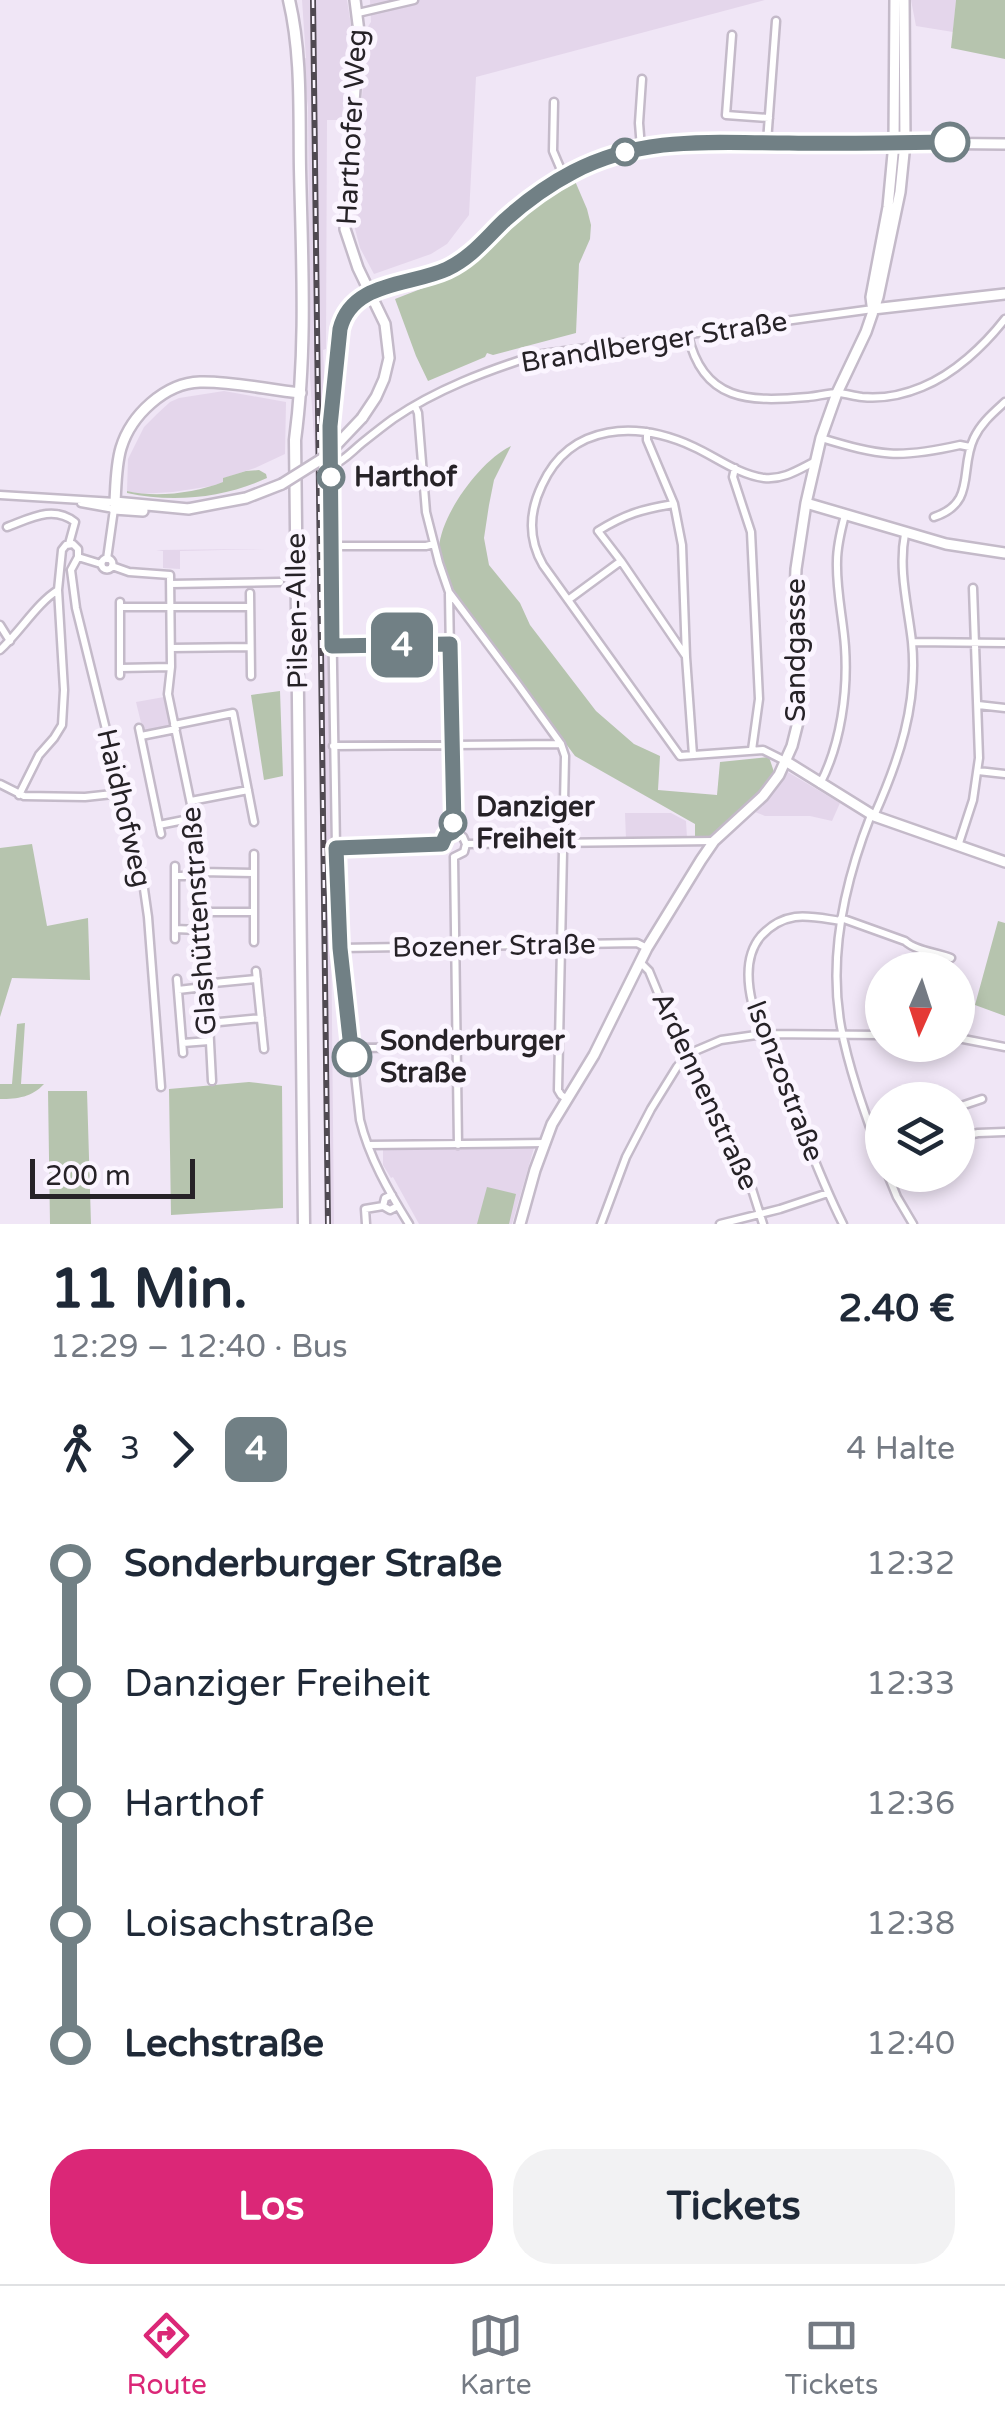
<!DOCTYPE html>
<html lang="de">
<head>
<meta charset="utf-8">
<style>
	:root { --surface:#fff; --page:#f2f2f3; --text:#1f2937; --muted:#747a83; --line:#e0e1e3; --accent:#db2777 }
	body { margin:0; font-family:"Varela Round",sans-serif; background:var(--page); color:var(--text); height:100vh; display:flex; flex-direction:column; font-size:38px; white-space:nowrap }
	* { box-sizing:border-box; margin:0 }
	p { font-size:32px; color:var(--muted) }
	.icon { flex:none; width:55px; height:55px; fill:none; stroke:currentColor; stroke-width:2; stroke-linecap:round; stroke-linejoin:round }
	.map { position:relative; height:1224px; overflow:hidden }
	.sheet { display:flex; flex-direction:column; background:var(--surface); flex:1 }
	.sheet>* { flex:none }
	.badge { padding:0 20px; border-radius:15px; font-size:35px; line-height:65px }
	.needle { width:65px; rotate:183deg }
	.controls { position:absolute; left:865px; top:952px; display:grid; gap:20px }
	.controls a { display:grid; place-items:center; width:110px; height:110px; border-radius:50%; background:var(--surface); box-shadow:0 5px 15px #0003; font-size:50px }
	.scale { position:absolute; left:30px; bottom:25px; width:165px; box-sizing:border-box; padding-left:10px; border:5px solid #262227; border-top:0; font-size:28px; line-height:35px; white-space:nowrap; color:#262227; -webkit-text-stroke:8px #fbf5ff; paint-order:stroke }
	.map>.badge { position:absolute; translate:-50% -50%; box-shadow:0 0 0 5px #fff }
	.legs { display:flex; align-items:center; gap:15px; height:110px; padding:0 50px; font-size:32px }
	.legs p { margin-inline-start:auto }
	.overview { display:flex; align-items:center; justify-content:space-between; height:170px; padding:0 50px }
	h1 { font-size:55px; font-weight:800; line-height:75px }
	.action { display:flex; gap:20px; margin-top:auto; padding:20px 50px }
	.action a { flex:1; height:115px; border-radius:40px; background:var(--accent); color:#fff; font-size:40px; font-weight:800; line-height:115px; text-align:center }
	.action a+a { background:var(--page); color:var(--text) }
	ul { padding:0 50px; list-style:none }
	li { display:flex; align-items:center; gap:35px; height:120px; font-size:38px }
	li i { display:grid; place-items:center; width:15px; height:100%; margin:0 12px; background:currentColor }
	li i::after { content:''; width:25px; height:25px; margin:-12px; border:8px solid; border-radius:50%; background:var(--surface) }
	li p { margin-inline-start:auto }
	li:first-child i { background:linear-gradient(#0000 50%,currentColor 0) }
	li:last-child i { background:linear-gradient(currentColor 50%,#0000 0) }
	.menu { display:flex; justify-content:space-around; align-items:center; height:140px; border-top:2px solid var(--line); background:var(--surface); font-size:28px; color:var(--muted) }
	.menu a { display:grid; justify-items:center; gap:5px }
	.menu .on { color:var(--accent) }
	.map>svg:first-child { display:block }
	.built { fill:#e4d6eb }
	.green { fill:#b6c4ae }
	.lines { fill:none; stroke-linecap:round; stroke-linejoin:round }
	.street-casing { stroke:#c4bac9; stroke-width:11 }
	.secondary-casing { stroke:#c4bac9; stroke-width:14 }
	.primary-casing { stroke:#c4bac9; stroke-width:15 }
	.street { stroke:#fff; stroke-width:6 }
	.secondary { stroke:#fff; stroke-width:9 }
	.primary { stroke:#fff; stroke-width:10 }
	.rail-casing { stroke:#504a52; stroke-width:6 }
	.rail { stroke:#fbf5ff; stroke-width:2.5; stroke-dasharray:8; stroke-linecap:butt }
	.secondary-bridge-casing { stroke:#c4bac9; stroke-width:14; stroke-linecap:butt }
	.secondary-bridge { stroke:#fff; stroke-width:9 }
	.line-1-casing { stroke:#fff; stroke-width:22 }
	.line-1 { stroke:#718085; stroke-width:15 }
	.stop-1-dot { fill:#fff; stroke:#718085; stroke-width:5 }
	.labels { text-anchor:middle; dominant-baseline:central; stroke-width:10; stroke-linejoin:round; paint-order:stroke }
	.street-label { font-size:28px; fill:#262227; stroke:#fbf5ff }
	.stop-label { font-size:28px; font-weight:bold; fill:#262227; stroke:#fbf5ff; text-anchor:start }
</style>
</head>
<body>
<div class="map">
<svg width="1005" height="1224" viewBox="0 0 1005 1224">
	<rect width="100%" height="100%" fill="#f0e6f6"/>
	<!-- built -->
	<path class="built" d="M302,0h45l5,31 -4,1 -6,88h-15l-1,229 -3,1 3,61 8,813h-9l-8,-740 -7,-107 -2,-270 -6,-48 4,-1z
		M370,0h395l-289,77 -7,138 -22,29 -16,10 -57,20 -14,-26 -7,-27 14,-193 4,-6z
		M911,0h45l-3,32 -37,-6z
		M224,391l62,11 -1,52 -30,14 -31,10v4l-12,4 -39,6 -34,2 -12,-3 1,-32 16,-32 13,-13 13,-12 9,-4z
		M265,549l-85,2v18l-17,-1v-17l-7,-1z
		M164,697l6,29 -27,5 -7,-29z
		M786,771l54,32 -8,18 -22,-5h-45l-10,-4z
		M625,813h46l15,8 1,17 -61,1z
		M534,1148l-22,76h-93l-26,-47 -2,1 -8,-13v-15z"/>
	<!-- green -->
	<path class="green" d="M956,0h49v59l-54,-11z
		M575,181l12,28 4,16 -1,14 -11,25 -3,69 -83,22 -6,-2 -2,4 -57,24 -12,-25 -21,-57 46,-18 28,-14 17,-14 40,-40z
		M511,446l-17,34 -5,25 -5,33 5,27 31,38 10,22 66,86 38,33 26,12 -2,34 59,5 3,-33 49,-5 5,15c-17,26 -39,44 -63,65h-16v-13l-120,-68 -111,-149c-9,-14 -26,-42 -25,-59 2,-34 42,-88 72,-102z
		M259,470l7,4 1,4c-43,20 -94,25 -140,15v-2c29,7 68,2 96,-9v-4l23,-7z
		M280,691l3,85 -19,4 -13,-85z
		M32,844l15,82 41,-8 2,62 -78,-2 -12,39v-169z
		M998,921l7,2v93l-30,-11z
		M25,1023l-4,61h23c-12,13 -26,15 -44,15v-15h12l5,-60z
		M249,1082l33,4 1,122 -112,7 -2,-126z
		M48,1091h39l4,133h-41z
		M487,1187l29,7 -7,30h-32z"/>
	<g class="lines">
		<!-- street casing -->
		<g class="street-casing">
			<path id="street" d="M358,13l56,-13
				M732,35l-6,80 43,3
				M554,102l-1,49 11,26
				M767,142l9,-121
				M641,148l-2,-25 3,-44
				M370,293l-19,12 -8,15 -14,106 7,422 5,100 19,172c9,37 29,72 49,104
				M688,335c15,67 61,67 120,62 10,-1 21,-4 31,-4 8,1 15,3 23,4 21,2 41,-2 60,-10 32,-13 62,-41 83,-68
				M415,406l3,7 8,99 13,51 10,29 68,91 44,61 4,12 -7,334 3,5 6,4
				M647,432v8l27,64 8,41 4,112 7,98
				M821,438c60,18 77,21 139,7l10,2
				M331,466c13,-5 20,-14 31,-23 10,-8 20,-16 31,-24 44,-30 93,-48 143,-64l337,-46
				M735,468l-2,9 18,55 8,167 -7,51
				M0,495l115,7 -8,57
				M81,503l33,6
				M674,504c-31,5 -49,10 -76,27l23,30 64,94
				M934,517c43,-14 25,-48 40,-79 7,-15 19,-25 31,-36
				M7,527c24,-9 46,-22 68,-5l-6,22
				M331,546h95l8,-2
				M78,557l-7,13 5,38 66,267 6,42 13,170
				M78,557l23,7
				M101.5 564a5.5 5.5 0 1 1 11 0a5.5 5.5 0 1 1-11 0Z
				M112,566l17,6 41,3 1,92 -3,27 31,149 2,69 -2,43 10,68 3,58
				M171,584l109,-2
				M250,593l1,83
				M449,594l4,238
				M568,600l53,-39
				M120,602v73
				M120,607h130
				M0,625l10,16
				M912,642l93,1
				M332,646l118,-2
				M171,648l79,-1
				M0,650c20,-18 37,-47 58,-60l4,-40 4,-5 7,-1 5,5v8
				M120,668l51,-1
				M978,705l27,3
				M174,725l59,-12 21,109
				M139,728l22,106
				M141,736l35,-7
				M333,746l228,-2
				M787,762l-24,-12 -83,6 -137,-191c-15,-26 -14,-53 -1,-80 29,-63 96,-64 152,-38 22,10 45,28 70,31 19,2 34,-8 50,-16
				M978,771l27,3
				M0,784l24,12 61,1 37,-4
				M820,784c21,-40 28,-93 25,-137 -2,-29 -9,-57 -8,-86 0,-15 4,-31 8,-46
				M19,795l20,-40 15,-17 8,-13 2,-35 -6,-100
				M191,801l57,-11
				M871,815c-26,66 -43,141 -30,212 8,44 26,92 41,134
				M874,816c25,-56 44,-111 38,-174 -4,-36 -14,-72 -7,-108
				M159,825l35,-7
				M453,832l10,5 3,7 -2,8 -10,5
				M466,844l248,-3
				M958,846l15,-46 6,-42 -6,-170
				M336,848l106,-3
				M254,854v88
				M454,857l4,288
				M175,866v73
				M200,872l53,1
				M175,876h25
				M201,912h53
				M841,918l64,23c11,10 31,11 46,17
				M841,921c-15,-2 -31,-6 -46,-4 -13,2 -25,9 -34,19 -34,40 10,118 28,160 17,42 33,87 54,128
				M175,929l24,1
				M341,948l296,-5 10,5
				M640,962l9,9 19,46 62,118 21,51 12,38
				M256,971l8,78
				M177,979l6,74
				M203,984l54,-5
				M178,990l26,-3
				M209,1023l52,-5
				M958,1038l47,9
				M183,1043l26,-2
				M351,1048l208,-2
				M958,1107l24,-8
				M873,1134l9,-4
				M958,1137l20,-4 27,-1
				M368,1145l176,-2
				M888,1175l9,22 16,27
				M392,1195l-7,3 -2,8 7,4 8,-4
				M366,1224l-1,-15 18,-3
				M601,1224l25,-67 25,-48 26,-42 11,-13 33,-14 42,-6 119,1
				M720,1224l60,-15 48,-16"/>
		</g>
		<!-- secondary casing -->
		<g class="secondary-casing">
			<path id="secondary" d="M355,0l4,32 -14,197 13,39 27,56 4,34 -5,21 -8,18 -14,21
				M370,293l61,-19 31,-14 19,-13 21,-24 39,-33 51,-27 34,-11 69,-11 310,3
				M872,305l-1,-8 17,-90 6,-64 1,-143
				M873,309l132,-15
				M806,503l140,41 59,9
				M114,509l29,2
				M188,509l58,-11 36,-14
				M189,509l-74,-7c1,-18 1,-37 6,-54 10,-33 44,-65 79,-66 33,-1 68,8 101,11
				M787,762l87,54 131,46
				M520,1224l15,-54 17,-46 42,-69 53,-107 54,-88 13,-19 49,-45 16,-21 13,-29 7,-28 2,-27 -7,-69 2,-53 10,-66 15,-65 16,-45 29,-61 12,-35 22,-105 5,-49 -1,-143"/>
		</g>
		<!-- primary casing -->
		<g class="primary-casing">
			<path id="primary" d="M289,0c13,55 10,113 11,169 2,91 7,181 -5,271l9,784"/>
		</g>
		<!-- street -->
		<use href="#street" class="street"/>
		<!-- secondary -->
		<use href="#secondary" class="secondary"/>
		<!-- primary -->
		<use href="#primary" class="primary"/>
		<!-- rail casing -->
		<g class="rail-casing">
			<path id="rail" d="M313,0l15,1224"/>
		</g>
		<!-- rail -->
		<use href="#rail" class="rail"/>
		<!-- secondary-bridge casing -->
		<g class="secondary-bridge-casing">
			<path id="secondary-bridge" d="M282,484l43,-27 37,-39"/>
		</g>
		<!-- secondary-bridge -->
		<use href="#secondary-bridge" class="secondary-bridge"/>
	</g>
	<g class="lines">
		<!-- line-1 casing -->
		<g class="line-1-casing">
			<path id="line-1" d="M352,1057l-12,-109 -4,-100 106,-4 4,-9 7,-3 1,-7 -4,-181 -118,2 -2,-220 10,-97c12,-48 70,-43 107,-60 25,-12 39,-31 58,-49 21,-19 43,-35 68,-48 71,-37 140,-29 216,-29 54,1 107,0 161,-1"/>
		</g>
		<!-- line-1 -->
		<use href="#line-1" class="line-1"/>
	</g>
	<!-- markers -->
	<g class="stop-1-dot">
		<circle cx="950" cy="142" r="18"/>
		<circle cx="625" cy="152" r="12"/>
		<circle cx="331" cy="477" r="12"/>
		<circle cx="453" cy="823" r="12"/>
		<circle cx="352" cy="1057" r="18"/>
	</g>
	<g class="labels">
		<!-- street labels -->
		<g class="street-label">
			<text transform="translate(352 127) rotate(-87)">Harthofer Weg</text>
			<text transform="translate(654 342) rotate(-9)">Brandlberger Straße</text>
			<text transform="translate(297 611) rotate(-91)">Pilsen-Allee</text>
			<text transform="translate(796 650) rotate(-90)">Sandgasse</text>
			<text transform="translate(124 808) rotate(77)">Haidhofweg</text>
			<text transform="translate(199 921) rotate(-94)">Glashüttenstraße</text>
			<text transform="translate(494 946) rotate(-1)">Bozener Straße</text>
			<text transform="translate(785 1081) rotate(69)">Isonzostraße</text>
			<text transform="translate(705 1091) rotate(65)">Ardennenstraße</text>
		</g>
		<!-- stop labels -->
		<g class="stop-label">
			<text x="354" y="477">Harthof</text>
			<text x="476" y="807">Danziger<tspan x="476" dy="32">Freiheit</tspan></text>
			<text x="380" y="1041">Sonderburger<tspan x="380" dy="32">Straße</tspan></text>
		</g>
	</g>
</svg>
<div class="controls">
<a><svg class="needle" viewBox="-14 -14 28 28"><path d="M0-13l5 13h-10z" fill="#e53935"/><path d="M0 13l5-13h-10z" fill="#747a83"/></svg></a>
<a><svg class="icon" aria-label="layers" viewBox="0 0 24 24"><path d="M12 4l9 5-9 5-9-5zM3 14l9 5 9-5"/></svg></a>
</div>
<div class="scale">200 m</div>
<b class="badge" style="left:402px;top:645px;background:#718085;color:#fff">4</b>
</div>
<section class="sheet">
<div class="overview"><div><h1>11 Min.</h1><p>12:29 – 12:40 · Bus</p></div><b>2.40 €</b></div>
<div class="legs"><svg class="icon" aria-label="walk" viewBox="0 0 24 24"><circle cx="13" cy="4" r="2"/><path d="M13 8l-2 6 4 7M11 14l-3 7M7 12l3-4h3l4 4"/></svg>3<svg class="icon" aria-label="forward" viewBox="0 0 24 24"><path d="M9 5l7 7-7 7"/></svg><b class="badge" style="background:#718085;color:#fff">4</b><p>4 Halte</p></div>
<ul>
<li><i style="color:#718085"></i><b>Sonderburger Straße</b><p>12:32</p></li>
<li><i style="color:#718085"></i><span>Danziger Freiheit</span><p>12:33</p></li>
<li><i style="color:#718085"></i><span>Harthof</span><p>12:36</p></li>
<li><i style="color:#718085"></i><span>Loisachstraße</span><p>12:38</p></li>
<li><i style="color:#718085"></i><b>Lechstraße</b><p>12:40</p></li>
</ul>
<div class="action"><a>Los</a><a>Tickets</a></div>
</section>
<nav class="menu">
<a class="on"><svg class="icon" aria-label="directions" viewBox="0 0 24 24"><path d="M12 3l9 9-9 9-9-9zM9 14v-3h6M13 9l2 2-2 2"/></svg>Route</a>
<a><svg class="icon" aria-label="map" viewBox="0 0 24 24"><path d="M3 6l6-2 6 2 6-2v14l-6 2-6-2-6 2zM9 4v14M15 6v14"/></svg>Karte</a>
<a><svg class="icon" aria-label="tickets" viewBox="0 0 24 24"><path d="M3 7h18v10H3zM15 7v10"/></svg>Tickets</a>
</nav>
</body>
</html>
